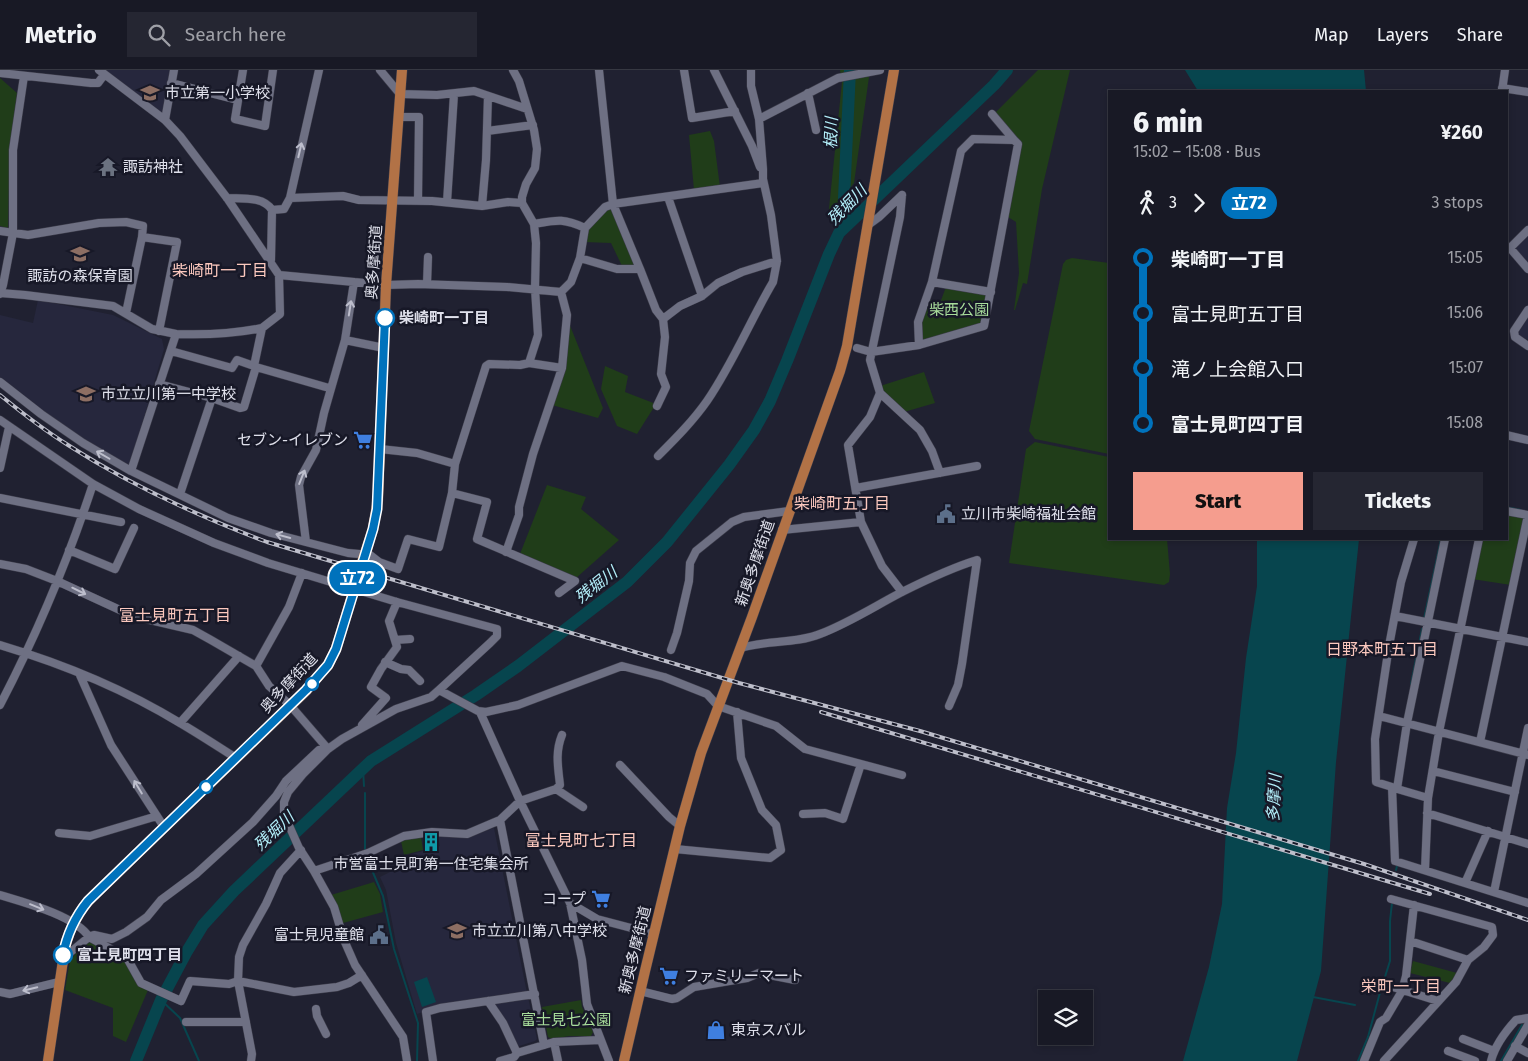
<!DOCTYPE html>
<html lang="en">
<head>
<meta charset="utf-8">
<style>
	:root { --surface:#181925; --page:#252632; --text:#f1f3f6; --muted:#9fa0a7; --line:#363842; --accent:#f59d8e }
	body { margin:0; font-family:"Fira Sans","Noto Sans JP",sans-serif; background:var(--page); color:var(--text); height:100vh; display:flex; flex-direction:column; font-size:19px; white-space:nowrap }
	* { box-sizing:border-box; margin:0 }
	p { font-size:16px; color:var(--muted) }
	.icon { flex:none; width:28px; height:28px; fill:none; stroke:currentColor; stroke-width:2; stroke-linecap:round; stroke-linejoin:round }
	.map { position:relative; flex:1; overflow:hidden }
	.details { position:absolute; left:1108px; top:20px; width:400px; height:450px; display:flex; flex-direction:column; background:var(--surface); border-radius:0px; box-shadow:0 2px 8px #0003,0 0 0 1px var(--line) }
	.details>* { flex:none }
	.badge { padding:0 10px; border-radius:16px; font-size:18px; line-height:32px }
	.buttons { position:absolute; left:1038px; top:920px; display:grid; gap:10px }
	.buttons a { display:grid; place-items:center; width:55px; height:55px; border-radius:0px; background:var(--surface); box-shadow:0 2px 8px #0003,0 0 0 1px var(--line); font-size:25px }
	.map>.badge { position:absolute; translate:-50% -50%; box-shadow:0 0 0 2px #fff }
	.legs { display:flex; align-items:center; gap:8px; height:55px; padding:0 25px; font-size:16px }
	.legs p { margin-inline-start:auto }
	.summary { display:flex; align-items:center; justify-content:space-between; height:85px; padding:0 25px }
	h1 { font-size:28px; font-weight:800; line-height:38px }
	.button { display:flex; gap:10px; margin-top:auto; padding:10px 25px }
	.button a { flex:1; height:58px; border-radius:0px; background:var(--accent); color:#111; font-size:20px; font-weight:800; line-height:58px; text-align:center }
	.button a+a { background:var(--page); color:var(--text) }
	ul { padding:0 25px; list-style:none }
	li { display:flex; align-items:center; gap:18px; height:55px; font-size:19px }
	li i { display:grid; place-items:center; width:8px; height:100%; margin:0 6px; background:currentColor }
	li i::after { content:''; width:12px; height:12px; margin:-6px; border:4px solid; border-radius:50%; background:var(--surface) }
	li p { margin-inline-start:auto }
	li:first-child i { background:linear-gradient(#0000 50%,currentColor 0) }
	li:last-child i { background:linear-gradient(currentColor 50%,#0000 0) }
	header { display:flex; align-items:center; gap:30px; box-sizing:border-box; height:70px; padding:0 25px; background:var(--surface); border-bottom:1px solid var(--line) }
	header strong { font-size:24px }
	nav { display:flex; gap:28px; margin-inline-start:auto; font-size:18px }
	.search { width:350px; height:45px; background:var(--page); display:flex; align-items:center; gap:12px; box-sizing:border-box; padding:0 18px; border-radius:0px; color:var(--muted); font-size:19px }
	.map>svg:first-child { display:block }
	.built { fill:#26273d }
	.green { fill:#203d19 }
	.water { fill:#07454e }
	.lines { fill:none; stroke-linecap:round; stroke-linejoin:round }
	.stream { stroke:#07454e; stroke-width:2 }
	.river { stroke:#07454e; stroke-width:12 }
	.minor-casing { stroke:#3d3d4b; stroke-width:9 }
	.major-casing { stroke:#3d3d4b; stroke-width:11 }
	.minor { stroke:#6e7083; stroke-width:8 }
	.major { stroke:#b27246; stroke-width:10 }
	.rail-casing { stroke:#bdbeca; stroke-width:4 }
	.rail { stroke:#171827; stroke-width:2; stroke-dasharray:5.5; stroke-linecap:butt }
	.major-bridge-casing { stroke:#3d3d4b; stroke-width:11; stroke-linecap:butt }
	.major-bridge { stroke:#b27246; stroke-width:10 }
	.oneway { stroke:#bdbecc }
	.line-1-casing { stroke:#fff; stroke-width:11 }
	.line-1 { stroke:#0072bc; stroke-width:8 }
	.stop-1-dot { fill:#fff; stroke:#0072bc; stroke-width:2.5 }
	.labels { text-anchor:middle; dominant-baseline:central; stroke-width:5; stroke-linejoin:round; paint-order:stroke }
	.poi-label { font-size:15px; fill:#dfe0eb; stroke:#171827; text-anchor:start }
	.street-label { font-size:15px; fill:#dfe0eb; stroke:#171827 }
	.park-label { font-size:15px; fill:#a8dd9b; stroke:#171827 }
	.stop-label { font-size:15px; font-weight:bold; fill:#dfe0eb; stroke:#171827; text-anchor:start }
	.water-label { font-size:16px; font-style:italic; fill:#b3effa; stroke:#171827 }
	.neighbourhood-label { font-size:16px; fill:#fbc8be; stroke:#171827 }
</style>
</head>
<body>
<header>
<strong>Metrio</strong>
<div class="search"><svg class="icon" aria-label="search" viewBox="0 0 24 24"><circle cx="10" cy="10" r="6"/><path d="M15 15l6 6"/></svg>Search here</div>
<nav><a>Map</a><a>Layers</a><a>Share</a></nav>
</header>
<div class="map">
<svg width="1528" height="991" viewBox="0 0 1528 991">
	<rect width="100%" height="100%" fill="#202131"/>
	<!-- built -->
	<path class="built" d="M103,0h68l-8,41 -2,2z
		M1528,165v29l-12,-13v-6z
		M38,230l75,15 49,24 2,10 -34,116 -36,-18 -52,-36 -42,-34v-62l33,8z
		M1528,245v25l-10,-5 -1,-5z
		M494,758l33,165 -86,13 -24,8 -21,-71 -10,-53 -6,-13 26,-13 -1,-8 35,-10 -2,-9h30z
		M528,927l9,42 -2,2 -19,6 -23,-45z"/>
	<!-- green -->
	<path class="green" d="M840,0h23v7h6l-15,106 -26,35 14,-136z
		M1038,0h32l-28,119 -15,95 -4,-1 -8,27h-1l5,-37 -3,-51 -8,-5 12,-73 -25,-31z
		M0,8l17,15 -7,55 -2,80 -8,-2z
		M710,61l4,10 6,46 -26,3 -5,-55z
		M614,137l24,58 -16,1 -11,-23 -27,-1 1,-12 21,-22z
		M1072,188l37,5v191l-74,-15 -6,-8 34,-167 3,-4z
		M946,217l42,8 -7,29 -55,18 -5,-3v-17l8,-22 11,3z
		M569,253l34,85 -5,10 -46,-13z
		M605,296l23,10 -3,16 31,12 -19,30 -20,-8 -16,-37z
		M924,302l11,31 -31,9 -22,-20 -2,-6z
		M1035,372l74,15v82h58l3,35 -1,8 -5,3 -155,-22 17,-114z
		M547,415l39,12 -5,12 38,31 -43,38 -56,-24z
		M1506,443l18,3 -13,69 -39,-6 8,-40h26z
		M421,767l2,13 -19,5 -3,-14z
		M374,812l6,12 3,18 -40,11 -12,-28z
		M92,872l34,21 22,27 -22,52 -13,-6v-28l-48,-18 5,-30 16,-17z
		M1413,891l44,12 -7,10 -40,-10z
		M581,930l1,7 11,25 -2,4h-22l-17,3 -4,-2 -6,-30z"/>
	<!-- water -->
	<path class="water" d="M1185,0h179l2,21h-168z
		M1257,469h102l-23,223 -15,209 -24,90h-114l26,-94 13,-63 5,-96 9,-55 10,-95 11,-72z
		M427,907l9,25 -14,5 -8,-25z"/>
	<g class="lines">
		<!-- stream -->
		<path class="stream" d="M1506,437l15,3
			M1424,549l17,-80
			M1411,614l11,-55
			M363,699l1,17
			M365,723v59
			M366,786l17,40 11,53 24,74 -1,38
			M1396,800l1,-4
			M1384,910l6,-19v-40l2,-18
			M1313,927l42,8
			M161,930l19,18 19,43
			M1358,991l10,-24 14,-52
			M1501,991l21,-36"/>
		<!-- river -->
		<path class="river" d="M844,128l6,-128
			M845,135l2,20
			M136,991l25,-61 25,-47 17,-28 31,-34 137,-130 105,-66 42,-29 109,-84 40,-40 62,-77 25,-35 16,-29 17,-40 42,-107 10,-21 155,-148 13,-15"/>
		<!-- minor casing -->
		<g class="minor-casing">
			<path id="minor" d="M99,0l66,50 15,16 47,62 52,77 107,10 32,-1 89,3 54,5
				M243,0l-8,49 30,7 8,-56
				M380,0l20,24 37,1 37,-4 53,18
				M684,0l8,48 43,-7
				M714,0l38,76 8,21
				M0,3l91,10h7l6,-8
				M171,13l67,17
				M1502,18l26,4
				M1502,21l3,-21
				M808,23l8,37
				M399,47h20l-1,84
				M759,49l79,-41 42,-8
				M165,50l9,-50
				M487,61l46,-6
				M902,125l-2,22 -30,143 10,33 40,37 12,21 8,22
				M668,127l34,99
				M227,128c15,1 36,-2 45,12l12,-1 6,-11 29,-128
				M290,128l53,-2 16,4 73,1 50,5 26,-4 14,1
				M447,132l7,-108
				M482,136l4,-46 2,-64
				M534,154c23,-4 29,-6 51,4
				M868,155l11,-8 23,-22
				M1528,160l-18,18 18,21
				M0,161l28,4 71,-12 27,-1 17,4 -1,11
				M580,188l37,11h23l16,41 7,9 2,18 -4,37 5,13 -9,19
				M271,190l1,-50
				M640,199l-27,-65 150,-21
				M932,212l59,10
				M427,214l1,-27
				M561,222l10,-10 9,-24 5,-30 20,-21 8,-3 -14,-134
				M0,223l25,2 88,11 39,23 24,5
				M0,224l3,-9 10,-52v-83l11,-74
				M1528,240l-14,21 1,6 13,9
				M126,243l16,-76 35,5 -18,89
				M663,249l17,-13 22,-10 16,-13 24,-11 35,-11
				M345,270l39,8
				M919,275l-1,-23 14,-40 29,-131 12,-12 41,1 -22,-26
				M857,278l14,4 48,-7 65,-19 34,-182 -4,-4
				M171,281l61,17 5,-8 17,6
				M529,293l33,5
				M256,297l73,21 1,2
				M0,312l41,32 42,29 48,28 97,47 43,15 77,20 22,2 9,7 19,7 10,-30 31,8 13,-54 3,-29 31,-98 3,-2 31,1 9,-2 9,-28 -3,-46 1,-46 -2,-19 -12,-21v-6l4,-13 9,-16 2,-19 -3,-19 -15,-49 -6,-11
				M159,314l53,14 28,10 4,-1 12,-40 -2,-1 8,-38 18,-14 -1,-39
				M880,323l-10,24 -22,28 13,77 21,44 20,26
				M0,350l93,64 46,25 75,34 54,20 129,39 100,27v7l-7,7 -51,47 39,21 8,1 32,-7 104,-39 42,11 43,17 11,12 58,20 29,23 97,26
				M1506,365l22,5
				M380,379l37,4 38,11
				M658,386c18,-18 35,-35 49,-55 26,-38 43,-80 66,-119l4,-21 -6,-46 -8,-36v-10l-4,-50 -8,-33v-16
				M0,398l9,-41
				M131,401l45,-137c29,1 57,0 86,-6
				M856,418l121,-22
				M452,423l35,9 -10,37 98,42 -16,12
				M180,424l32,-96
				M0,428l121,24
				M1506,441l22,4
				M782,460l79,-8
				M1414,469l-13,43 -12,64 -14,93 1,43 16,5 3,74 133,42
				M306,472l-7,-57 2,-8 15,-27 8,-37 21,-73 9,-58
				M69,480l46,19 19,-41
				M506,482l13,-37v-8l14,-53 29,-86 5,-53 -6,-23
				M0,494l26,5 31,12 76,35 60,14 18,10 45,26 13,20 21,19 38,44
				M1395,546l133,26
				M395,570l15,-1
				M0,575c60,18 126,45 180,78 19,11 37,23 56,35
				M741,578c25,-8 54,-4 79,-14 29,-11 55,-28 82,-42 24,-12 49,-24 75,-32l-15,104 -4,21 -9,21
				M671,580l6,-17 12,-52 1,-18 6,-12 36,-29 12,-5 45,-6
				M385,592l16,7 8,1 11,11
				M256,596l33,-59 13,-34
				M79,603l32,72 53,82
				M439,620l-8,7 -35,12 -54,30 -14,10 -25,25 -15,18 -4,10v12l15,34 15,23 54,-18 36,-17 28,-4 35,2 33,-14 44,225
				M0,635c37,-71 68,-145 93,-221
				M480,642l40,89 50,102 12,57 5,44 22,57
				M1379,646l149,39
				M180,653l59,-67
				M362,655l24,-27 -15,-11 10,-18 16,-22 -8,-26 8,-19
				M1480,672l48,-227
				M620,695l49,52 11,9
				M1433,701l82,21
				M1394,718l34,10
				M556,719l27,18
				M1397,719l10,-66 38,-184
				M1427,743l101,31
				M803,744l22,-1 18,6 18,-55
				M500,750l20,-19 36,-12 4,-4c-2,-18 -5,-33 2,-50
				M59,763l31,3 67,-20
				M675,779l95,9 11,-8 -5,-25 -14,-15 -21,-52 -4,-46
				M1425,800l3,-72 11,-66 40,-193
				M314,801l20,36 10,33 11,25 48,72 4,24
				M1465,813l23,-52
				M1494,822l34,-164
				M0,825c23,7 76,21 89,42l38,21 14,25 40,18 9,-20 39,3 9,-3 56,11 43,-5 12,-4 13,-8
				M570,833l27,16 57,15
				M1410,871l58,19
				M62,889l27,-22 5,-2 18,4 14,-7 21,-15 14,-17 35,-26 57,-52 23,-26 10,-15 33,-31 9,-1
				M1380,913l58,18
				M640,921l32,8 5,-1 17,-11 53,-9 12,-5 36,7
				M0,922l10,2 49,-12
				M488,931l15,22 14,30
				M316,939l1,7 9,18
				M186,952h60
				M1463,969l31,12
				M554,972l4,19
				M1515,976l13,7
				M1448,981l27,10
				M251,991l1,-7 -14,-73 1,-24 4,-12 23,-41 14,-31 21,-23
				M433,991l-7,-49 14,-4 95,-14
				M500,991l14,-4 3,-4 37,-11 46,-2
				M1364,991l16,-39 6,-4 16,-27 4,-15 8,-71
				M1384,991l72,-79 12,-22 16,-13 9,-12 -1,-8 -101,-28
				M1491,991c4,-16 14,-29 25,-41l12,-2
				M1507,991l21,-36"/>
		</g>
		<!-- major casing -->
		<g class="major-casing">
			<path id="major" d="M363,489l10,-30 5,-30 8,-214 16,-215
				M48,991l17,-114c5,-20 14,-37 29,-52l212,-204 22,-26 8,-16 19,-63
				M624,991l21,-90 35,-145 21,-73 51,-136 88,-246 7,-25 47,-276"/>
		</g>
		<!-- minor -->
		<use href="#minor" class="minor"/>
		<!-- major -->
		<use href="#major" class="major"/>
		<!-- rail casing -->
		<g class="rail-casing">
			<path id="rail" d="M0,325c22,18 44,35 68,50 62,40 130,71 199,97l472,141 181,48 444,133 164,56
				M821,642l609,182"/>
		</g>
		<!-- rail -->
		<use href="#rail" class="rail"/>
		<!-- major-bridge casing -->
		<g class="major-bridge-casing">
			<path id="major-bridge" d="M355,516l8,-27"/>
		</g>
		<!-- major-bridge -->
		<use href="#major-bridge" class="major-bridge"/>
	</g>
	<!-- one-way arrows -->
	<defs><path id="oneway-shaft" d="M-6 0H5M1.5-3L5.5 0L1.5 3" fill="none" stroke-width="1.6" stroke-linecap="round" stroke-linejoin="round" transform="scale(1.25)"/></defs>
	<g class="oneway">
		<use href="#oneway-shaft" transform="translate(300 80) rotate(-77)"/>
		<use href="#oneway-shaft" transform="translate(350 238) rotate(-81)"/>
		<use href="#oneway-shaft" transform="translate(103 385) rotate(-150)"/>
		<use href="#oneway-shaft" transform="translate(302 407) rotate(-68)"/>
		<use href="#oneway-shaft" transform="translate(283 466) rotate(-165)"/>
		<use href="#oneway-shaft" transform="translate(79 521) rotate(26)"/>
		<use href="#oneway-shaft" transform="translate(138 717) rotate(-121)"/>
		<use href="#oneway-shaft" transform="translate(37 837) rotate(22)"/>
		<use href="#oneway-shaft" transform="translate(30 919) rotate(166)"/>
	</g>
	<g class="lines">
		<!-- line-1 casing -->
		<g class="line-1-casing">
			<path id="line-1" d="M63,885c4,-21 12,-38 25,-54l218,-211 22,-25 8,-16 37,-120 4,-20 8,-191"/>
		</g>
		<!-- line-1 -->
		<use href="#line-1" class="line-1"/>
	</g>
	<!-- icons -->
	<defs>
		<g id="school-bare" transform="scale(1.5)"><path d="M0-5L7-2L0 1L-7-2ZM-4 1L0 2.5L4 1V4Q0 6-4 4Z" fill="#8d6e63" stroke="#171827" stroke-width="2.5" paint-order="stroke"/></g>
		<g id="temple-bare" transform="scale(1.5)"><path d="M0-6L5-2H3V0L6.5 2.5H4V6H1.5V3h-3V6H-4V2.5H-6.5L-3 0V-2H-5Z" fill="#6b7280" stroke="#171827" stroke-width="2.5" paint-order="stroke"/></g>
		<g id="supermarket-bare" transform="scale(1.5)"><path d="M-6-5.5h2.5l.6 2H6L4.5 2H-2.5L-4.4-4H-6ZM-1.5 3.2a1.3 1.3 0 1 0 .1 0ZM3 3.2a1.3 1.3 0 1 0 .1 0Z" fill="#3f7fe0" stroke="#171827" stroke-width="2.5" paint-order="stroke"/></g>
		<g id="civic-bare" transform="scale(1.5)"><path d="M-.6-6.5H3V-4.5H.6V-3L4-1V1h2V6H-6V1h2V-1L-.6-3ZM-1.2 2.5V6h2.4V2.5Z" fill="#5c6f8a" stroke="#171827" stroke-width="2.5" paint-order="stroke"/></g>
		<g id="building-bare" transform="scale(1.5)"><path d="M-4-6H4V6H1V3H-1V6H-4ZM-2.5-4.3h1.7v1.8h-1.7ZM.8-4.3h1.7v1.8H.8ZM-2.5-1h1.7V.8h-1.7ZM.8-1h1.7V.8H.8Z" fill="#0f9aa8" stroke="#171827" stroke-width="2.5" paint-order="stroke"/></g>
		<g id="shop-bare" transform="scale(1.5)"><path d="M-5-2.5h2.3a2.7 3.5 0 0 1 5.4 0H5L5.5 6h-11ZM-1.5-2.5h3a1.5 2.3 0 0 0-3 0Z" fill="#3f7fe0" stroke="#171827" stroke-width="2.5" paint-order="stroke"/></g>
	</defs>
	<g fill-rule="evenodd">
		<use href="#school-bare" x="150" y="23"/>
		<use href="#temple-bare" x="108" y="97"/>
		<use href="#school-bare" x="80" y="184"/>
		<use href="#school-bare" x="86" y="324"/>
		<use href="#supermarket-bare" x="363" y="370"/>
		<use href="#civic-bare" x="946" y="444"/>
		<use href="#building-bare" x="431" y="772"/>
		<use href="#supermarket-bare" x="601" y="829"/>
		<use href="#school-bare" x="457" y="861"/>
		<use href="#civic-bare" x="379" y="865"/>
		<use href="#supermarket-bare" x="669" y="906"/>
		<use href="#shop-bare" x="716" y="960"/>
	</g>
	<!-- markers -->
	<g class="stop-1-dot">
		<circle cx="385" cy="248" r="9"/>
		<circle cx="312" cy="614" r="6"/>
		<circle cx="206" cy="717" r="6"/>
		<circle cx="63" cy="885" r="9"/>
	</g>
	<g class="labels">
		<!-- poi labels -->
		<g class="poi-label">
			<text x="165" y="23">市立第一小学校</text>
			<text x="123" y="97">諏訪神社</text>
			<text x="80" y="206" text-anchor="middle">諏訪の森保育園</text>
			<text x="101" y="324">市立立川第一中学校</text>
			<text x="348" y="370" text-anchor="end">セブン-イレブン</text>
			<text x="961" y="444">立川市柴崎福祉会館</text>
			<text x="431" y="794" text-anchor="middle">市営富士見町第一住宅集会所</text>
			<text x="586" y="829" text-anchor="end">コープ</text>
			<text x="472" y="861">市立立川第八中学校</text>
			<text x="364" y="865" text-anchor="end">富士見児童館</text>
			<text x="684" y="906">ファミリーマート</text>
			<text x="731" y="960">東京スバル</text>
		</g>
		<!-- street labels -->
		<g class="street-label">
			<text transform="translate(374 192) rotate(-86)">奥多摩街道</text>
			<text transform="translate(755 493) rotate(-71)">新奥多摩街道</text>
			<text transform="translate(289 613) rotate(-47)">奥多摩街道</text>
			<text transform="translate(635 880) rotate(-76)">新奥多摩街道</text>
		</g>
		<!-- park labels -->
		<g class="park-label">
			<text x="959" y="240">柴西公園</text>
			<text x="566" y="950">富士見七公園</text>
		</g>
		<!-- stop labels -->
		<g class="stop-label">
			<text x="399" y="248">柴崎町一丁目</text>
			<text x="77" y="885">富士見町四丁目</text>
		</g>
		<!-- water labels -->
		<g class="water-label">
			<text transform="translate(831 63) rotate(-88)">根川</text>
			<text transform="translate(847 135) rotate(-46)">残堀川</text>
			<text transform="translate(596 515) rotate(-38)">残堀川</text>
			<text transform="translate(1274 728) rotate(-87)">多摩川</text>
			<text transform="translate(274 761) rotate(-43)">残堀川</text>
		</g>
		<!-- neighbourhood labels -->
		<g class="neighbourhood-label">
			<text x="220" y="200">柴崎町一丁目</text>
			<text x="842" y="433">柴崎町五丁目</text>
			<text x="175" y="545">富士見町五丁目</text>
			<text x="1382" y="579">日野本町五丁目</text>
			<text x="581" y="770">富士見町七丁目</text>
			<text x="1401" y="916">栄町一丁目</text>
		</g>
	</g>
</svg>
<div class="buttons">
<a><svg class="icon" aria-label="layers" viewBox="0 0 24 24"><path d="M12 4l9 5-9 5-9-5zM3 14l9 5 9-5"/></svg></a>
</div>
<b class="badge" style="left:357px;top:508px;background:#0072bc;color:#fff">立72</b>
<section class="details">
<div class="summary"><div><h1>6 min</h1><p>15:02 – 15:08 · Bus</p></div><b>¥260</b></div>
<div class="legs"><svg class="icon" aria-label="walk" viewBox="0 0 24 24"><circle cx="13" cy="4" r="2"/><path d="M13 8l-2 6 4 7M11 14l-3 7M7 12l3-4h3l4 4"/></svg>3<svg class="icon" aria-label="forward" viewBox="0 0 24 24"><path d="M9 5l7 7-7 7"/></svg><b class="badge" style="background:#0072bc;color:#fff">立72</b><p>3 stops</p></div>
<ul>
<li><i style="color:#0072bc"></i><b>柴崎町一丁目</b><p>15:05</p></li>
<li><i style="color:#0072bc"></i><span>富士見町五丁目</span><p>15:06</p></li>
<li><i style="color:#0072bc"></i><span>滝ノ上会館入口</span><p>15:07</p></li>
<li><i style="color:#0072bc"></i><b>富士見町四丁目</b><p>15:08</p></li>
</ul>
<div class="button"><a>Start</a><a>Tickets</a></div>
</section>
</div>
</body>
</html>
